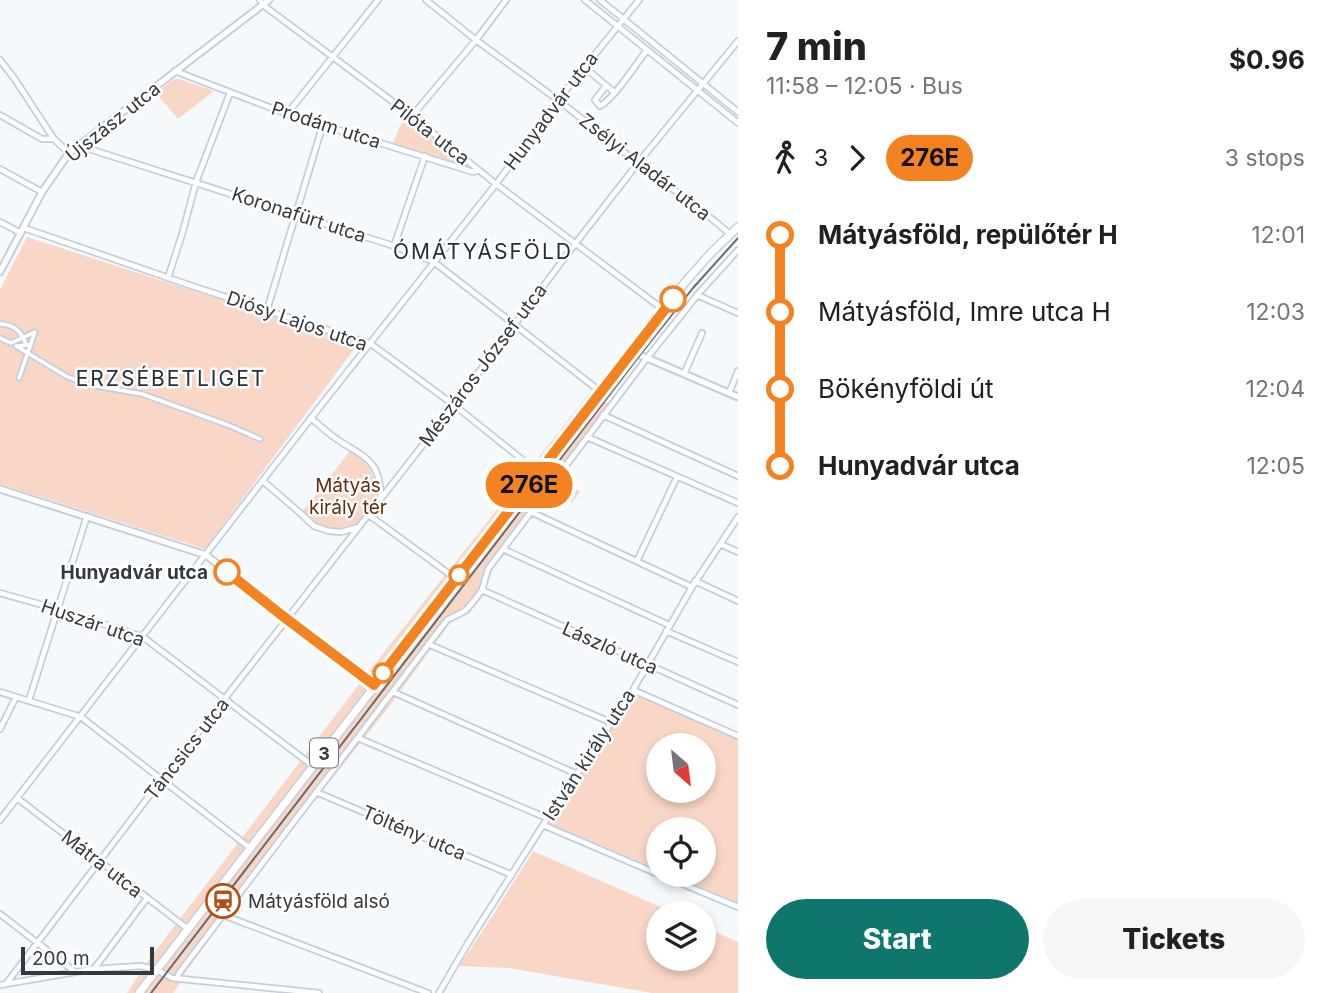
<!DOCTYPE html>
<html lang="en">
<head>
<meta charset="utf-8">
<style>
	:root { --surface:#fff; --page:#f6f6f6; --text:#202124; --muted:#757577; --accent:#0f766e }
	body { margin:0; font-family:Inter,sans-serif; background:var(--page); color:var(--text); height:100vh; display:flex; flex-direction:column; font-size:26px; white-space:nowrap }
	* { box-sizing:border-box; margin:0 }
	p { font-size:23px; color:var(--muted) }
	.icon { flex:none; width:38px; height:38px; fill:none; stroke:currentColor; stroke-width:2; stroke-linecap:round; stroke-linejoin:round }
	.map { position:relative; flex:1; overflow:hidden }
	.sheet { display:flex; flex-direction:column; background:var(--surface); width:595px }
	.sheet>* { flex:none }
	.badge { padding:0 14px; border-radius:23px; font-size:24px; line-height:46px }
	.needle { width:46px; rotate:152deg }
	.fabs { position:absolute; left:646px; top:733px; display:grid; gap:14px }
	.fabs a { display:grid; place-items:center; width:70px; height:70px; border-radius:50%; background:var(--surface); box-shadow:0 4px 10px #0003; font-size:35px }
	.scale { position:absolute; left:21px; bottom:18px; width:133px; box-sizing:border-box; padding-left:7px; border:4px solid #34393f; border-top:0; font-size:19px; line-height:24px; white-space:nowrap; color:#34393f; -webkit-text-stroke:5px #fff; paint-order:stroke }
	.map>.badge { position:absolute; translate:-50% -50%; box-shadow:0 0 0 4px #fff }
	.legs { display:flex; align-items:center; gap:10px; height:77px; padding:0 28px; font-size:23px }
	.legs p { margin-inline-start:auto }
	.summary { display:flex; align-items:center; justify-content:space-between; height:119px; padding:0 28px }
	h1 { font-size:38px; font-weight:800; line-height:52px }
	.primary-button { display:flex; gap:14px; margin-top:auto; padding:14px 28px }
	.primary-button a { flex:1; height:80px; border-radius:42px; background:var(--accent); color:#fff; font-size:28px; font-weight:800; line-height:80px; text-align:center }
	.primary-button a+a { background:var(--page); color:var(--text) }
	ul { padding:0 28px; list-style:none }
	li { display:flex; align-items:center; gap:24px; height:77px; font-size:26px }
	li i { display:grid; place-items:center; width:10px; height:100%; margin:0 9px; background:currentColor }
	li i::after { content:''; width:18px; height:18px; margin:-9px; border:5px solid; border-radius:50%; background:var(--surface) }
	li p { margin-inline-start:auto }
	li:first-child i { background:linear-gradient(#0000 50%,currentColor 0) }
	li:last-child i { background:linear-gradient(currentColor 50%,#0000 0) }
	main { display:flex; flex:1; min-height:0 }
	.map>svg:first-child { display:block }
	.green { fill:#f9d7c6; fill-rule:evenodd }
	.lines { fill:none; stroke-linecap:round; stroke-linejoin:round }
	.pedestrian-casing { stroke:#c2cfde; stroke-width:7 }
	.minor-casing { stroke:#c2cfde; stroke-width:8 }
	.tertiary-casing { stroke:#c2cfde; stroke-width:9 }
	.primary-casing { stroke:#c2cfde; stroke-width:10 }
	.pedestrian { stroke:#fff; stroke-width:3.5 }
	.minor { stroke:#fff; stroke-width:4.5 }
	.tertiary { stroke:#fff; stroke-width:5 }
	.primary { stroke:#fff; stroke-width:7 }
	.tram { stroke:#676b70; stroke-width:2 }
	.line-1-casing { stroke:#fff; stroke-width:16 }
	.line-1 { stroke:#f58220; stroke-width:10 }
	.stop-1-dot { fill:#fff; stroke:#f58220; stroke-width:3.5 }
	.labels { text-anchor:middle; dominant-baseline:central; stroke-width:5; stroke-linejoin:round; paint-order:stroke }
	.shield { fill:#fff; stroke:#717479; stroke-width:2 }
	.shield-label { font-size:18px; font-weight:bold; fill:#34393f }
	.street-label { font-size:19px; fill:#34393f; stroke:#fff }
	.park-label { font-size:19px; fill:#642c0b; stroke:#fff }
	.stop-label { font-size:19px; font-weight:bold; fill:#34393f; stroke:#fff; text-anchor:end }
	.poi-label { font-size:19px; fill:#34393f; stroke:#fff; text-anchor:start }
	.neighbourhood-label { font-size:21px; letter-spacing:2px; fill:#242e3a; stroke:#fff }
</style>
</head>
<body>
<main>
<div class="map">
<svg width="738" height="993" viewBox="0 0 738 993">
	<rect width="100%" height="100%" fill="#f6f9fc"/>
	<!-- green -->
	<path class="green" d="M174,79h5l35,12 -36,28 -22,-26z
		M408,114l61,50 -3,5 -74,-24 7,-17z
		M27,237l331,107 -153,205 -205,-65v-194z
		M591,391l21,15 -18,29 -2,7 -5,-2 -26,38 19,14 -8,11 -20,-13 -60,79 -9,25 -15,21 -3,-2 -12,6 -68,93 -106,133 -95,129 -3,8 -8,11h-46l23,-35 220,-288z
		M350,451c4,3 10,6 14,9 5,5 8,13 10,20 4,11 3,22 -4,32 -20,25 -47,21 -68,0z
		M633,695h4l101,44v164l-66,-28h32v-45h-46v39l-110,-46zM658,746h46v45h-46z
		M533,851l141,62 -16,1v45h46v-32l34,15v51h-86l-143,-25 -50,-2 36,-54z"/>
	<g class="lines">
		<!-- pedestrian casing -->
		<g class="pedestrian-casing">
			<path id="pedestrian" d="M0,324c14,0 22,8 26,21
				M0,338l11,5
				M11,343l24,-11
				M31,345l-15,1 50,30 19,8 57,10 86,31 32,14
				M19,378l16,-46"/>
		</g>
		<!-- minor casing -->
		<g class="minor-casing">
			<path id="minor" d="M260,0l3,5 149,111 84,68 168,126
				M426,0l50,40 82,60 80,63 68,51 24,20
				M585,0l153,123
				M600,0l138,112
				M0,60l14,18 40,61
				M584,67l30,25
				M175,71l112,43 186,58 6,-2
				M606,86l-11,14 5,6c14,-7 36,-42 47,-56
				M287,114l91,-114
				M0,115l42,24h12l15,14
				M412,116l64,-76 30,-40
				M80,146l314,100 40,16 167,130
				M0,169l42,23
				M0,222l21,11
				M24,228l168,58 179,58 83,61 85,68
				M394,246l31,-90
				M168,278l15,-47 13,-49 34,-89
				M697,295l41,18
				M267,310l56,-186
				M684,374l18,-41
				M729,393l9,-22
				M603,415l135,61
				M311,418c9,8 17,15 27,22 29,19 42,20 43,59
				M587,437l151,66
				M263,481l36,31 15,14 15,5 12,1 18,-5
				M531,512l161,75
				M369,515l87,64
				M720,544l18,8
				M503,549l166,76
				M637,561l40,-84
				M695,581l43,20
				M482,590l256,115
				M0,593l57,16 86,28 170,129
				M666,631l72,31
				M428,644l182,78
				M633,690l105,46
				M0,692l81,25 169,131
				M393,692l184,82
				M29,700l58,-184
				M0,729l16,-32
				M358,738l189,80
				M316,792l196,83
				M17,798l171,131
				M0,820l311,-402 185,-234 62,-84 81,-100
				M543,825l115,49
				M661,875l77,32
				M0,914l74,57
				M223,915l205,78
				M94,969l53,-71
				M177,979l2,-6 268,-353 18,-9 8,-9 9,-12 6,-21 159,-211 52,-65 39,-43
				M6,984l156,-205 292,-374 121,-161 63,-81 100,-122
				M0,985l93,-16 48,-3 16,4 15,8 147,15
				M439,993l29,-50 75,-118 90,-135 59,-103 46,-70"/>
		</g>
		<!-- tertiary casing -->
		<g class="tertiary-casing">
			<path id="tertiary" d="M0,272l42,-80 27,-39 200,-153
				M633,350l7,5 98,42
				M0,489l206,66 81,65 87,65"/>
		</g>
		<!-- primary casing -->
		<g class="primary-casing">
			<path id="primary" d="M139,993c181,-238 365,-474 547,-712l26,-29 26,-25"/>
		</g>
		<!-- pedestrian -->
		<use href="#pedestrian" class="pedestrian"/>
		<!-- minor -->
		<use href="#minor" class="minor"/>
		<!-- tertiary -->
		<use href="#tertiary" class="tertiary"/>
		<!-- primary -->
		<use href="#primary" class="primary"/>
		<!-- tram -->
		<path class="tram" d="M151,993l489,-638 53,-67 45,-50"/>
	</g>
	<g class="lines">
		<!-- line-1 casing -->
		<g class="line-1-casing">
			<path id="line-1" d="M227,572l57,45 90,68 299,-386"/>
		</g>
		<!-- line-1 -->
		<use href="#line-1" class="line-1"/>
	</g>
	<!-- icons -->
	<defs>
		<g id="station-ring" transform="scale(1.75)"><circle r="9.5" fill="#fff" stroke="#b25013" stroke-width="1.5"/><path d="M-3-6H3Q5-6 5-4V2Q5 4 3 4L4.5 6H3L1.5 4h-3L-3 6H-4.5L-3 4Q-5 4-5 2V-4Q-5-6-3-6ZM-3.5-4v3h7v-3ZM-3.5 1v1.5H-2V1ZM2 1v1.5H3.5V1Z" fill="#b25013"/></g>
	</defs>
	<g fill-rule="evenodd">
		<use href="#station-ring" x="223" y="901"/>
	</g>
	<!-- markers -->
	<g class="stop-1-dot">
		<circle cx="673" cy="299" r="12"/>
		<circle cx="227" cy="572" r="12"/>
		<circle cx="459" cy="575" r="9"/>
		<circle cx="383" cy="673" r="9"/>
	</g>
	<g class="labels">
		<!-- shield labels -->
		<rect class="shield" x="310" y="738.5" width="28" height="29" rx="5"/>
		<g class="shield-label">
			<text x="324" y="753">3</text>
		</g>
		<!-- street labels -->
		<g class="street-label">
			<text transform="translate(551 111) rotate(-53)">Hunyadvár utca</text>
			<text transform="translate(113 122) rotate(-39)">Újszász utca</text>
			<text transform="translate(326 125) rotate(18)">Prodám utca</text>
			<text transform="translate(430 132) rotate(38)">Pilóta utca</text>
			<text transform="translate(645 167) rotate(38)">Zsélyi Aladár utca</text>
			<text transform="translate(299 215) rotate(18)">Koronafürt utca</text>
			<text transform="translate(297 321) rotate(19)">Diósy Lajos utca</text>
			<text transform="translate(483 365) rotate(-53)">Mészáros József utca</text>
			<text transform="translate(93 623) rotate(19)">Huszár utca</text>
			<text transform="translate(610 648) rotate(24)">László utca</text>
			<text transform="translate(187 749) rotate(-52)">Táncsics utca</text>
			<text transform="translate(589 755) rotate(-57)">István király utca</text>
			<text transform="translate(414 833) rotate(23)">Töltény utca</text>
			<text transform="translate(102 864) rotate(38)">Mátra utca</text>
		</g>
		<!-- park labels -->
		<g class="park-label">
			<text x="348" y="485">Mátyás<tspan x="348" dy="22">király tér</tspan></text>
		</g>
		<!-- stop labels -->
		<g class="stop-label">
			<text x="208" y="572">Hunyadvár utca</text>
		</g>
		<!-- poi labels -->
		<g class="poi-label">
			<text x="248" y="901">Mátyásföld alsó</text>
		</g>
		<!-- neighbourhood labels -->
		<g class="neighbourhood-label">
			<text x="483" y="251">ÓMÁTYÁSFÖLD</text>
			<text x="171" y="378">ERZSÉBETLIGET</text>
		</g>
	</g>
</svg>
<div class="fabs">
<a><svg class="needle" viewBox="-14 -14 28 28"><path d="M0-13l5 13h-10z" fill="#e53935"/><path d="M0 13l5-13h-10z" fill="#757577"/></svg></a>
<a><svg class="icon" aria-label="locate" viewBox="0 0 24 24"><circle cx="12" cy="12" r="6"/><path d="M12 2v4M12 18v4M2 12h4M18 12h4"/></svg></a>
<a><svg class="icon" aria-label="layers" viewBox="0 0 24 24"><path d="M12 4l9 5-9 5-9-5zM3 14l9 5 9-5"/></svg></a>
</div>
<div class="scale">200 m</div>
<b class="badge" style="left:529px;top:485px;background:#f58220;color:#111">276E</b>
</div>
<section class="sheet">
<div class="summary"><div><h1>7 min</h1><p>11:58 – 12:05 · Bus</p></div><b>$0.96</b></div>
<div class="legs"><svg class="icon" aria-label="walk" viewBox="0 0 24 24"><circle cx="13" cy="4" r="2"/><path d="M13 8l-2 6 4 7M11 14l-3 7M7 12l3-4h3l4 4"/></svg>3<svg class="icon" aria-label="forward" viewBox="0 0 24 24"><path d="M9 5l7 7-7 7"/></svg><b class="badge" style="background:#f58220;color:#111">276E</b><p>3 stops</p></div>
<ul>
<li><i style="color:#f58220"></i><b>Mátyásföld, repülőtér H</b><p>12:01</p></li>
<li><i style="color:#f58220"></i><span>Mátyásföld, Imre utca H</span><p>12:03</p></li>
<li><i style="color:#f58220"></i><span>Bökényföldi út</span><p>12:04</p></li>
<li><i style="color:#f58220"></i><b>Hunyadvár utca</b><p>12:05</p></li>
</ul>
<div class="primary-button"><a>Start</a><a>Tickets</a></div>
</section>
</main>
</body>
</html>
